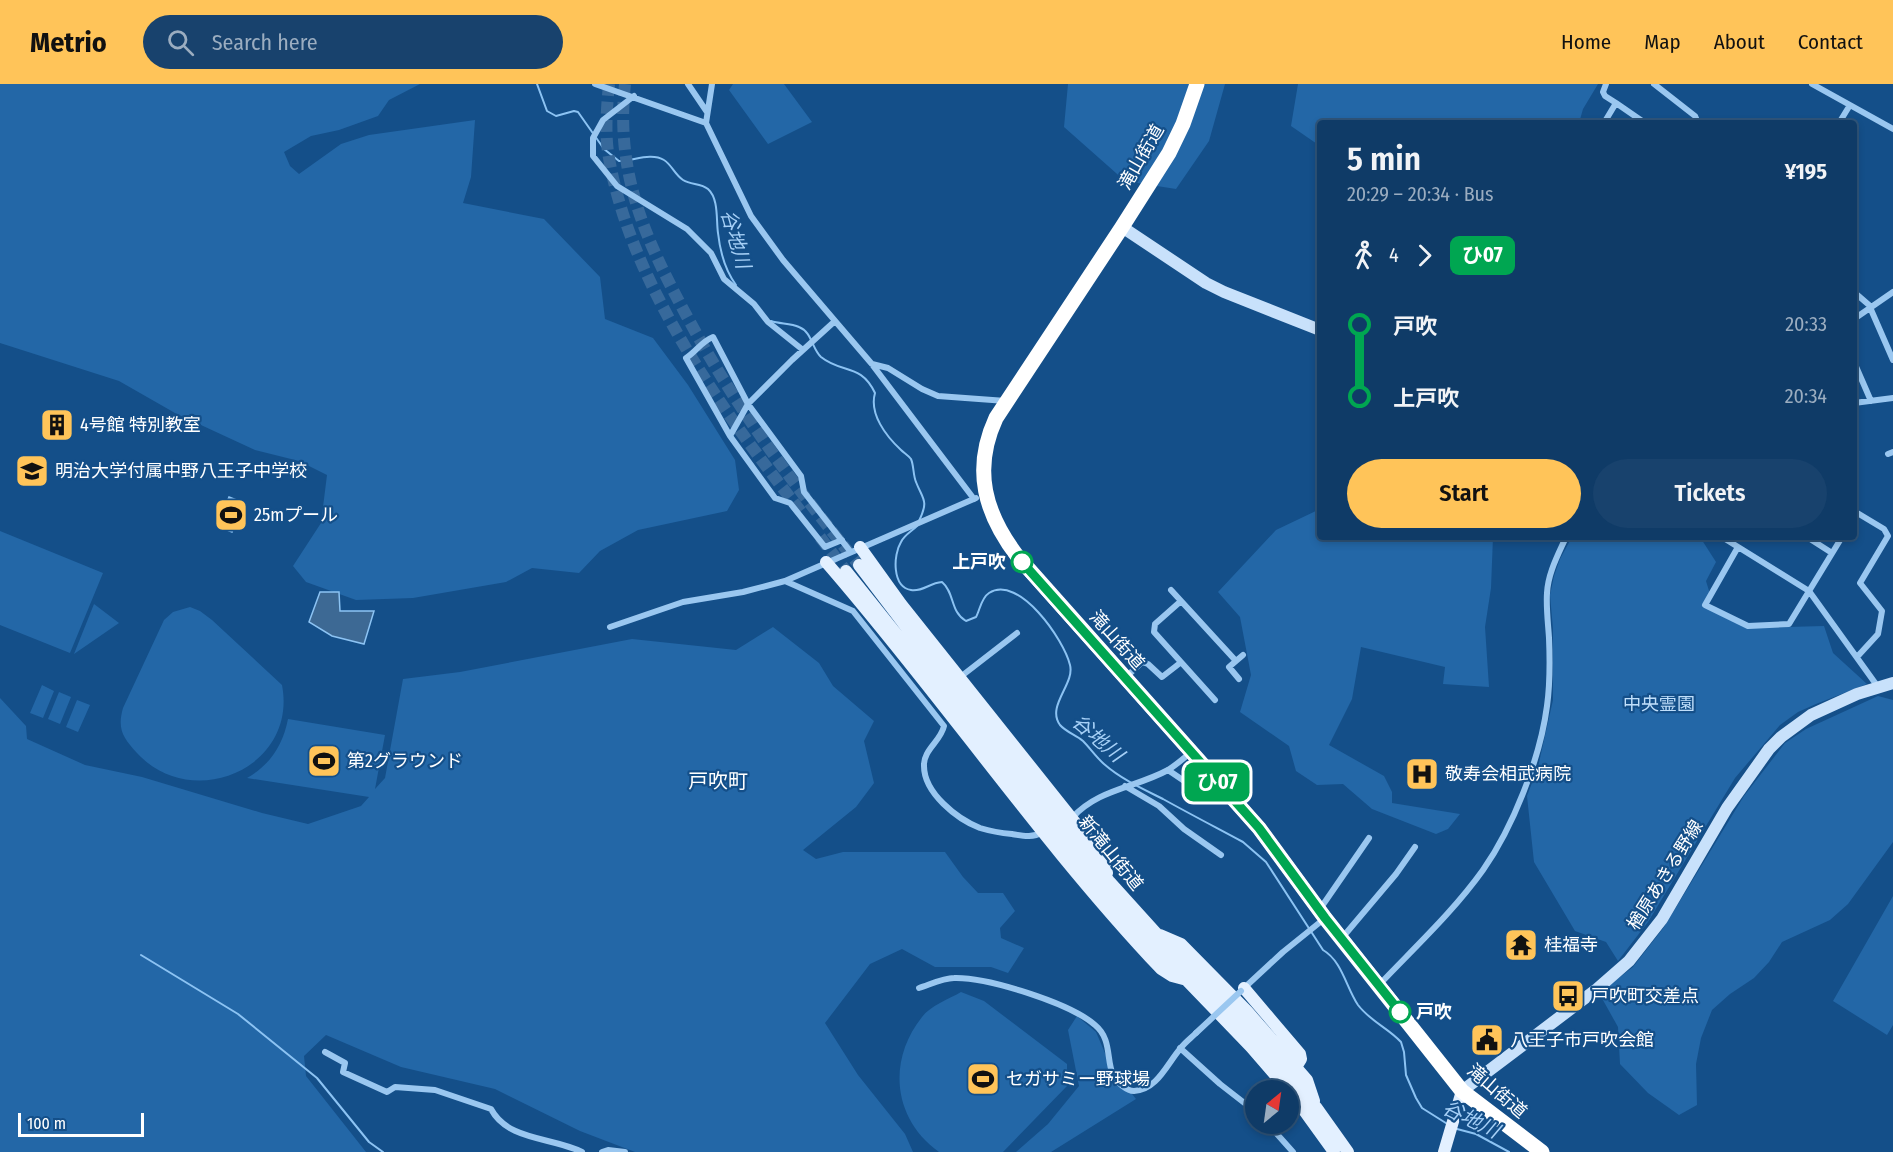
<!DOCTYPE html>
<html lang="en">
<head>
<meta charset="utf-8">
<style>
	:root { --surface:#0f3b67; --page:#18426d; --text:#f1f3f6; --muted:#9badc0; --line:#2f557b; --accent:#ffc459 }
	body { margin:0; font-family:"Fira Sans Condensed","Noto Sans JP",sans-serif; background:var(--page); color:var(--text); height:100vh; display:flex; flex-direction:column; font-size:22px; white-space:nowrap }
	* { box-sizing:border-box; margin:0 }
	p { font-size:20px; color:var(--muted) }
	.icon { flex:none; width:33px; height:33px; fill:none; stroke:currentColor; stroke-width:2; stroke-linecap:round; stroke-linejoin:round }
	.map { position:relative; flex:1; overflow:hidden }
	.drawer { position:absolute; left:1317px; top:36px; width:540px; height:420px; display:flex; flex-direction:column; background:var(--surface); border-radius:6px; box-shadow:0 3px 9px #0003,0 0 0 2px var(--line) }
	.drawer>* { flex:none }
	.badge { padding:0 12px; border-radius:9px; font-size:21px; line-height:39px }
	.needle { width:39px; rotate:29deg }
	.controls { position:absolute; left:1245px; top:996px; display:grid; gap:12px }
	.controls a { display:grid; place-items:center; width:54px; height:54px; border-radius:50%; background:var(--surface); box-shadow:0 3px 9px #0003,0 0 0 2px var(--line); font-size:30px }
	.scale { position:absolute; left:18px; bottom:15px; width:126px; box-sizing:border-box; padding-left:6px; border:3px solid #fff; border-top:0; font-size:16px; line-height:21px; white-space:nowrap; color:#fff; -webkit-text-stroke:4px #144f89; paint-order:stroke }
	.map>.badge { position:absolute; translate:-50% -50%; box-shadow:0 0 0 3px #fff }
	.legs { display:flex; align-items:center; gap:9px; height:66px; padding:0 30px; font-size:20px }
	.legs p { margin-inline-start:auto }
	.head { display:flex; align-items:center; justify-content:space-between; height:102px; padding:0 30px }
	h1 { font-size:33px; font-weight:600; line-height:45px }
	.button { display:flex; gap:12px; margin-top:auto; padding:12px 30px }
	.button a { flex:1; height:69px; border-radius:36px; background:var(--accent); color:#111; font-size:24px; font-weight:600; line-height:69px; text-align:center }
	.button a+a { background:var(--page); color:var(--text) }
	ul { padding:0 30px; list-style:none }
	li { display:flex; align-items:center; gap:21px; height:72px; font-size:22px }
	li i { display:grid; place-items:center; width:9px; height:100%; margin:0 8px; background:currentColor }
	li i::after { content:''; width:15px; height:15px; margin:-8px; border:4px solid; border-radius:50%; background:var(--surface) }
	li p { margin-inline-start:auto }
	li:first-child i { background:linear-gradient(#0000 50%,currentColor 0) }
	li:last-child i { background:linear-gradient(currentColor 50%,#0000 0) }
	header { display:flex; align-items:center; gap:36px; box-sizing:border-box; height:84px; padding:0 30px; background:var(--accent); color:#111 }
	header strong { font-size:28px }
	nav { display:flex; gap:33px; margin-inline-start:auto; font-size:21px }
	.search { width:420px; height:54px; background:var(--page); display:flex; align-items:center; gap:15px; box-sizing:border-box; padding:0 21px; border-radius:33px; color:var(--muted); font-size:22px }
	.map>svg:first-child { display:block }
	.green { fill:#2367a7 }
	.water { fill:#3d6994; stroke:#8cc3f3; stroke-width:1.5 }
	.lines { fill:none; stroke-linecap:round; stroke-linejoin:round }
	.stream { stroke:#8cc3f3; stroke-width:2 }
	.primary-tunnel { stroke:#37699b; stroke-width:12; stroke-dasharray:12 6; stroke-linecap:butt }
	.street { stroke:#9ac7f0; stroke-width:6 }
	.secondary { stroke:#c8e1fb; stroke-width:12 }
	.primary { stroke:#e3f0ff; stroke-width:12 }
	.highway { stroke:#fff; stroke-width:15 }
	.street-bridge { stroke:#9ac7f0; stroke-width:6 }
	.line-1-casing { stroke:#fff; stroke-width:14 }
	.line-1 { stroke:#00a651; stroke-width:9 }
	.stop-1-dot { fill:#fff; stroke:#00a651; stroke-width:3 }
	.labels { text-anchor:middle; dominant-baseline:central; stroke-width:4.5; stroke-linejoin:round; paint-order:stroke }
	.street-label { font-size:18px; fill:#fff; stroke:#144f89 }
	.poi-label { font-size:18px; fill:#fff; stroke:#144f89; text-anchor:start }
	.stop-label { font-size:18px; font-weight:bold; fill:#fff; stroke:#144f89; text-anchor:end }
	.park-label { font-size:18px; fill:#c0dffb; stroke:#144f89 }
	.water-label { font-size:20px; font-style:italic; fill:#a6d0f7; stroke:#144f89 }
	.neighbourhood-label { font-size:20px; fill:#fff; stroke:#144f89 }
</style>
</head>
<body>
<header>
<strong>Metrio</strong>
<div class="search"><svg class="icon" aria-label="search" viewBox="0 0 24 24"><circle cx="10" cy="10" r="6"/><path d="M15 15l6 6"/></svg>Search here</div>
<nav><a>Home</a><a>Map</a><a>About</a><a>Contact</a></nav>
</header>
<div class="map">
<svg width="1893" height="1068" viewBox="0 0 1893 1068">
	<rect width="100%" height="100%" fill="#144f89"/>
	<!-- green -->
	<path class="green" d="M0,0h420l-31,16 -11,16 -39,14 -28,6 -27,16 6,14 9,8 42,-30 28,-9 106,-15 -4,57 -8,26 81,16 56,58 5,42 48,19 35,47 47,75 4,30 -12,21 -89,19 -38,21 -21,22 -47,-5 -26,14 -93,16 -57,2 -50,-18 -13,-16 28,-43 6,-48 -28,-14 -44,-11 -80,-37 -56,-32 -119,-38z
		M733,0h51l28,38 -44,22 -39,-54z
		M1068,0h157l-16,57 -33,48 -51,-8 -61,-54z
		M1298,0h300l-15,25 -4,14h-259v23l-29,-20z
		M1320,425v28h173l-2,51 -6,39 4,60 -46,-3 2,-17 -84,-20 -9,52 -23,46 55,31 8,16v11l68,11 -12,15 -12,5 -64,-25 -29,-25 -26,1 -21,-14 -7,-25 -49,-34 11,-37 -11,-58 -22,-25 58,-62z
		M0,447l103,42 -33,80 -70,-28z
		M1572,453h128l16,25 -10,19 4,13 -8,11 45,23 77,-2 9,27 34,31 -51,20 -18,8 -18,13 -45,53 -87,144 -30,39 -12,-19 -31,-11 -41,-69 -7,-66 11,-29 15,-67v-71l-3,-34 4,-19 6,-17z
		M94,520l25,19 -45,31z
		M190,523l10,4 12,9 70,65c16,83 -90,128 -145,68 -14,-15 -20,-24 -14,-45l41,-88 9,-8z
		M773,543l46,36 14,23 41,35 -10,20 10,42 -18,24 -53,43 13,9 27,-7h102l18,25 15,16h25l12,18 -15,17 1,10 23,10 -16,25 -17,-6h-56l-33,-18 -32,15 -45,59 33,52 47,59 8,18h-278l-55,-21 -85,-42 -94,-22 -75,-32 -22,21 2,20 60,76h-366v-454l26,28 1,13 58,26 57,12 120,36 46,11 53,-18 8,-9 -122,-19c23,-13 36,-33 41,-59l97,16 -10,54 10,-11 18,-99 57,-7 172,-33 104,11z
		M42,601l12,6 -11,27 -13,-5z
		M59,608l12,5 -11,27 -12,-5z
		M1878,612l15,4v142l-45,62 -18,16 -48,22 -13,20 -15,16 -24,16 -18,16 -11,28 -5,26 1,41 -18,10 -31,-22 -28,-29 -2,-37 -19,-34 34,-26 31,-40 80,-131 41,-53 21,-14z
		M77,616l13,5 -12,27 -12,-5z
		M1893,812v129l-6,10 -54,-34z
		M961,908l23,9 83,63v22l-64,66h-64c-46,-33 -52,-91 -17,-135 8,-11 27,-18 39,-25z
		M1077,932l19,16 15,35 25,32 -85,53h-35l32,-28 31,-38 -11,-56z"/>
	<!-- water -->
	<path class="water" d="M229,413l15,6 -12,29 -15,-6z
		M320,508h19l1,19h34l-10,33 -32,-8 -23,-14z"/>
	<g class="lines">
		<!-- stream -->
		<path class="stream" d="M537,0l10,27 9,5 18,-5 4,1 26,37 15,12c14,0 32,-9 45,-1 7,4 11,15 19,20 8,5 18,3 25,9 11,10 8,31 10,44 2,18 7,37 18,52
			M771,237c9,3 20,2 28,6 13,5 13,22 22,30 21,17 40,6 54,36 -6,21 11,43 26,57 3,3 7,5 10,9 3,7 2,16 5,23 7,18 13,18 3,39
			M917,442c-5,5 -13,9 -16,16 -8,13 -9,45 10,48 12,2 18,-7 31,-8 13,11 8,30 24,39l10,-4c4,-7 5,-19 13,-24 30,-19 75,47 81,72 5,19 -24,41 -10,60 6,7 16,10 23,16 7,7 13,16 21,23 17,15 39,25 59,35 27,15 54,29 80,43l23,20 57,88c19,11 23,37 35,55 12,16 30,23 43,37l3,10 2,23 10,23 6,10 27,17
			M141,871l97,59 79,64 52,64 14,10
			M1457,1045l19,5 33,18"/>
		<!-- primary-tunnel -->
		<path class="primary-tunnel" d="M609,0c-2,22 -4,46 -1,68 20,129 115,260 194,361
			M625,0c-10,92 22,159 65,238 47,87 106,166 169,243
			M820,453l26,34"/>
		<!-- street -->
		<path class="street" d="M595,0l111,39
			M688,0l19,28
			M712,0l-6,39 45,93 32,44 88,103 103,136
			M1606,0l-3,8 2,4 11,7
			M1654,0l41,32 3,7
			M1812,0l81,45
			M634,12l-31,24 -10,18v18l24,30 70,43 24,24 13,26 30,25 14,18 35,28
			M1604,39l12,-20 29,20
			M1839,39l11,-18
			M1854,208l15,13 24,55
			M1854,235l39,-27
			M835,237l-43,39 -44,44 -18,32 45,62 15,5 35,44 17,-7
			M1854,278l17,39
			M872,280l16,4 34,21 16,7 68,5
			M1854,319l39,-5
			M730,352l-44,-78c10,-6 16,-17 27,-21l35,67 53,72 3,16 46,59
			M1888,370l5,-2
			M1854,427l30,18 4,7 -28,47 22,28 -4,23 -21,23
			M1722,453l87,54 69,96
			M1807,453l25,16
			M1738,463l-33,58 43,21 41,-2 53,-87
			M785,497l68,30 91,115c-3,15 -21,24 -20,40 0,27 33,53 56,62 10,3 21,5 32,6 12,2 20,4 31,-2
			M1171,506l65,71
			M1181,517l-26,23 -1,8 61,68
			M610,543l73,-25 60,-10 42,-11 191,-83
			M959,594l58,-45
			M1125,594l17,-16 6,2 14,13 18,-14
			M1239,595l-10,-12 14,-12
			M1168,686l28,19
			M1125,702l34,20 25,23 37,26
			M1072,734c26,-29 63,-30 96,-48 8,-5 15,-11 22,-17
			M1320,825l49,-71
			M1342,854l54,-64 19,-27
			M1379,901c35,-37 74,-73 104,-115 30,-43 57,-111 64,-164 3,-22 3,-45 2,-68 -1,-15 -3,-31 -2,-45 1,-20 11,-38 19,-56
			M919,904c10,-3 24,-10 35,-10 33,-1 116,25 141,47 17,14 11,34 18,50 3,7 14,16 21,16 23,-1 33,-27 46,-42 4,-6 11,-11 16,-16
			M1243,905l40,-37 41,-33
			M1180,964l40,36 36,28
			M325,968l20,11 -2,9 44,20 8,-5 40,3 56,19c17,32 61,28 91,43
			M1268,1040l25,28
			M602,1068l6,-2 17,2"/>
		<!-- secondary -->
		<path class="secondary" d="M1122,143l84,56 18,9 96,38
			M1462,1007l135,-102 32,-28 33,-42 65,-111 42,-59 12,-12 30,-22 46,-21 36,-11"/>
		<!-- primary -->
		<path class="primary" d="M860,463l41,57 200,251 6,18
			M826,478c115,132 214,279 335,407l11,7 15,4
			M859,481l61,80 189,236 47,52 102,105 58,69 32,45
			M846,487l236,295 61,69 108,112 44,51 39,54
			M1160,851l21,9 66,67 60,69 7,21
			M1244,904l56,66 1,5 -5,8
			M1444,1068l18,-61"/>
		<!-- highway -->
		<path class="highway" d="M1197,0l-14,40 -14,29 -47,74 -126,191c-24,52 -11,96 22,139l241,271 66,90 137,173 80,61"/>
		<!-- street-bridge -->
		<path class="street-bridge" d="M1196,949l45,-42"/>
	</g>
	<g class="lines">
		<!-- line-1 casing -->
		<g class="line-1-casing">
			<path id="line-1" d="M1022,478l237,266 66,90 75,94"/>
		</g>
		<!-- line-1 -->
		<use href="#line-1" class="line-1"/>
	</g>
	<!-- icons -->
	<defs>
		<g id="building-square" transform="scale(1.725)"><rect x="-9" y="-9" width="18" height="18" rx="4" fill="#ffc459" stroke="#144f89"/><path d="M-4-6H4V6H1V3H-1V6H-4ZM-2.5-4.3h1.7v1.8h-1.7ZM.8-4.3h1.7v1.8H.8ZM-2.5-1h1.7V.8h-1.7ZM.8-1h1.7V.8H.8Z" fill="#111"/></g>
		<g id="school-square" transform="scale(1.725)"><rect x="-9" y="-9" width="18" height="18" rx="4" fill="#ffc459" stroke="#144f89"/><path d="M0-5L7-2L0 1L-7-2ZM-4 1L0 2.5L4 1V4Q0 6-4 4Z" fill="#111"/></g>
		<g id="stadium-square" transform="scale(1.725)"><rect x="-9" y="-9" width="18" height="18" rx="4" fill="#ffc459" stroke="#144f89"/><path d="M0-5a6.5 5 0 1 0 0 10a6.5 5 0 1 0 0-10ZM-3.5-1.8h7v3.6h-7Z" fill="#111"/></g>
		<g id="hospital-square" transform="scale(1.725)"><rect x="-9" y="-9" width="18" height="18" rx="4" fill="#ffc459" stroke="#144f89"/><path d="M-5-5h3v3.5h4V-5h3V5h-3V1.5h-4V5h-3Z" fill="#111"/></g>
		<g id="temple-square" transform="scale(1.725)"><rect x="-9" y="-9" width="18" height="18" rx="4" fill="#ffc459" stroke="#144f89"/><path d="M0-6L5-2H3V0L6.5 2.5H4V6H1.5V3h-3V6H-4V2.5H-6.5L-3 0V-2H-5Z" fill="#111"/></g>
		<g id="bus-square" transform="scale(1.725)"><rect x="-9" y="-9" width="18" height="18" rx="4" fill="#ffc459" stroke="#144f89"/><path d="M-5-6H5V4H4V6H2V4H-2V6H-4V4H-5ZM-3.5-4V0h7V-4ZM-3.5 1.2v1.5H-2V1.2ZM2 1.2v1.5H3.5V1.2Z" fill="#111"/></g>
		<g id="civic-square" transform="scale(1.725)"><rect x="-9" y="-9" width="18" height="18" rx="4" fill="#ffc459" stroke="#144f89"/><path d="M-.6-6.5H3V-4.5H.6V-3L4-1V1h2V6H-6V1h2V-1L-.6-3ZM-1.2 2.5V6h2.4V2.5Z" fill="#111"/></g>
	</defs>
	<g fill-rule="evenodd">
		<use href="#building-square" x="57" y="341"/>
		<use href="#school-square" x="32" y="387"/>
		<use href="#stadium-square" x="231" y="431"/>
		<use href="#stadium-square" x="324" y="677"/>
		<use href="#hospital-square" x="1422" y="690"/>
		<use href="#temple-square" x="1521" y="861"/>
		<use href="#bus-square" x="1568" y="912"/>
		<use href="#civic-square" x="1487" y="956"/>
		<use href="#stadium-square" x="983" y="995"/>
	</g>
	<!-- markers -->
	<g class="stop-1-dot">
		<circle cx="1022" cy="478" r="10"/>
		<circle cx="1400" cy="928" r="10"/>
	</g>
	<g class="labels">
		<!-- street labels -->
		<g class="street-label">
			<text transform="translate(1141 73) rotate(-60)">滝山街道</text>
			<text transform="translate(1117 556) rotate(48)">滝山街道</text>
			<text transform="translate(1111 769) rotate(51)">新滝山街道</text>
			<text transform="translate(1665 791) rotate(-58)">楢原あきる野線</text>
			<text transform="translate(1497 1007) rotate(41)">滝山街道</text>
		</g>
		<!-- poi labels -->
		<g class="poi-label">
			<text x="80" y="341">4号館 特別教室</text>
			<text x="55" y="387">明治大学付属中野八王子中学校</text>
			<text x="254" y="431">25mプール</text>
			<text x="347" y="677">第2グラウンド</text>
			<text x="1445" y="690">敬寿会相武病院</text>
			<text x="1544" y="861">桂福寺</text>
			<text x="1591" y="912">戸吹町交差点</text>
			<text x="1510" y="956">八王子市戸吹会館</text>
			<text x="1006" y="995">セガサミー野球場</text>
		</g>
		<!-- stop labels -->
		<g class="stop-label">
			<text x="1006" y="478">上戸吹</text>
			<text x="1416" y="928" text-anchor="start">戸吹</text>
		</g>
		<!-- park labels -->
		<g class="park-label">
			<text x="1659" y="620">中央霊園</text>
		</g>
		<!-- water labels -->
		<g class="water-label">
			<text transform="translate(736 155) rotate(74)">谷地川</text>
			<text transform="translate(1098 654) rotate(41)">谷地川</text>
			<text transform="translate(1471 1035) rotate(26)">谷地川</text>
		</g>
		<!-- neighbourhood labels -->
		<g class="neighbourhood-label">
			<text x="718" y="697">戸吹町</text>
		</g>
	</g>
</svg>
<div class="controls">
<a><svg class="needle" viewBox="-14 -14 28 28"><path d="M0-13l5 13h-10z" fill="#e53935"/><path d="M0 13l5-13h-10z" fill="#9badc0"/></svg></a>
</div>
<div class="scale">100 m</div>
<b class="badge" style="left:1217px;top:698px;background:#00a651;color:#fff">ひ07</b>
<section class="drawer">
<div class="head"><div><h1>5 min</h1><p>20:29 – 20:34 · Bus</p></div><b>¥195</b></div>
<div class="legs"><svg class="icon" aria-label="walk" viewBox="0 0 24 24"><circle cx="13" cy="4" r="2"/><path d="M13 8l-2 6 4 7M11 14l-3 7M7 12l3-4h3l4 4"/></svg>4<svg class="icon" aria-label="forward" viewBox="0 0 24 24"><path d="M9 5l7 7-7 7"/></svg><b class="badge" style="background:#00a651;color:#fff">ひ07</b></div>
<ul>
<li><i style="color:#00a651"></i><b>戸吹</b><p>20:33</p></li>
<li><i style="color:#00a651"></i><b>上戸吹</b><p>20:34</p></li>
</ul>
<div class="button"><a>Start</a><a>Tickets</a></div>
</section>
</div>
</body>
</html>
